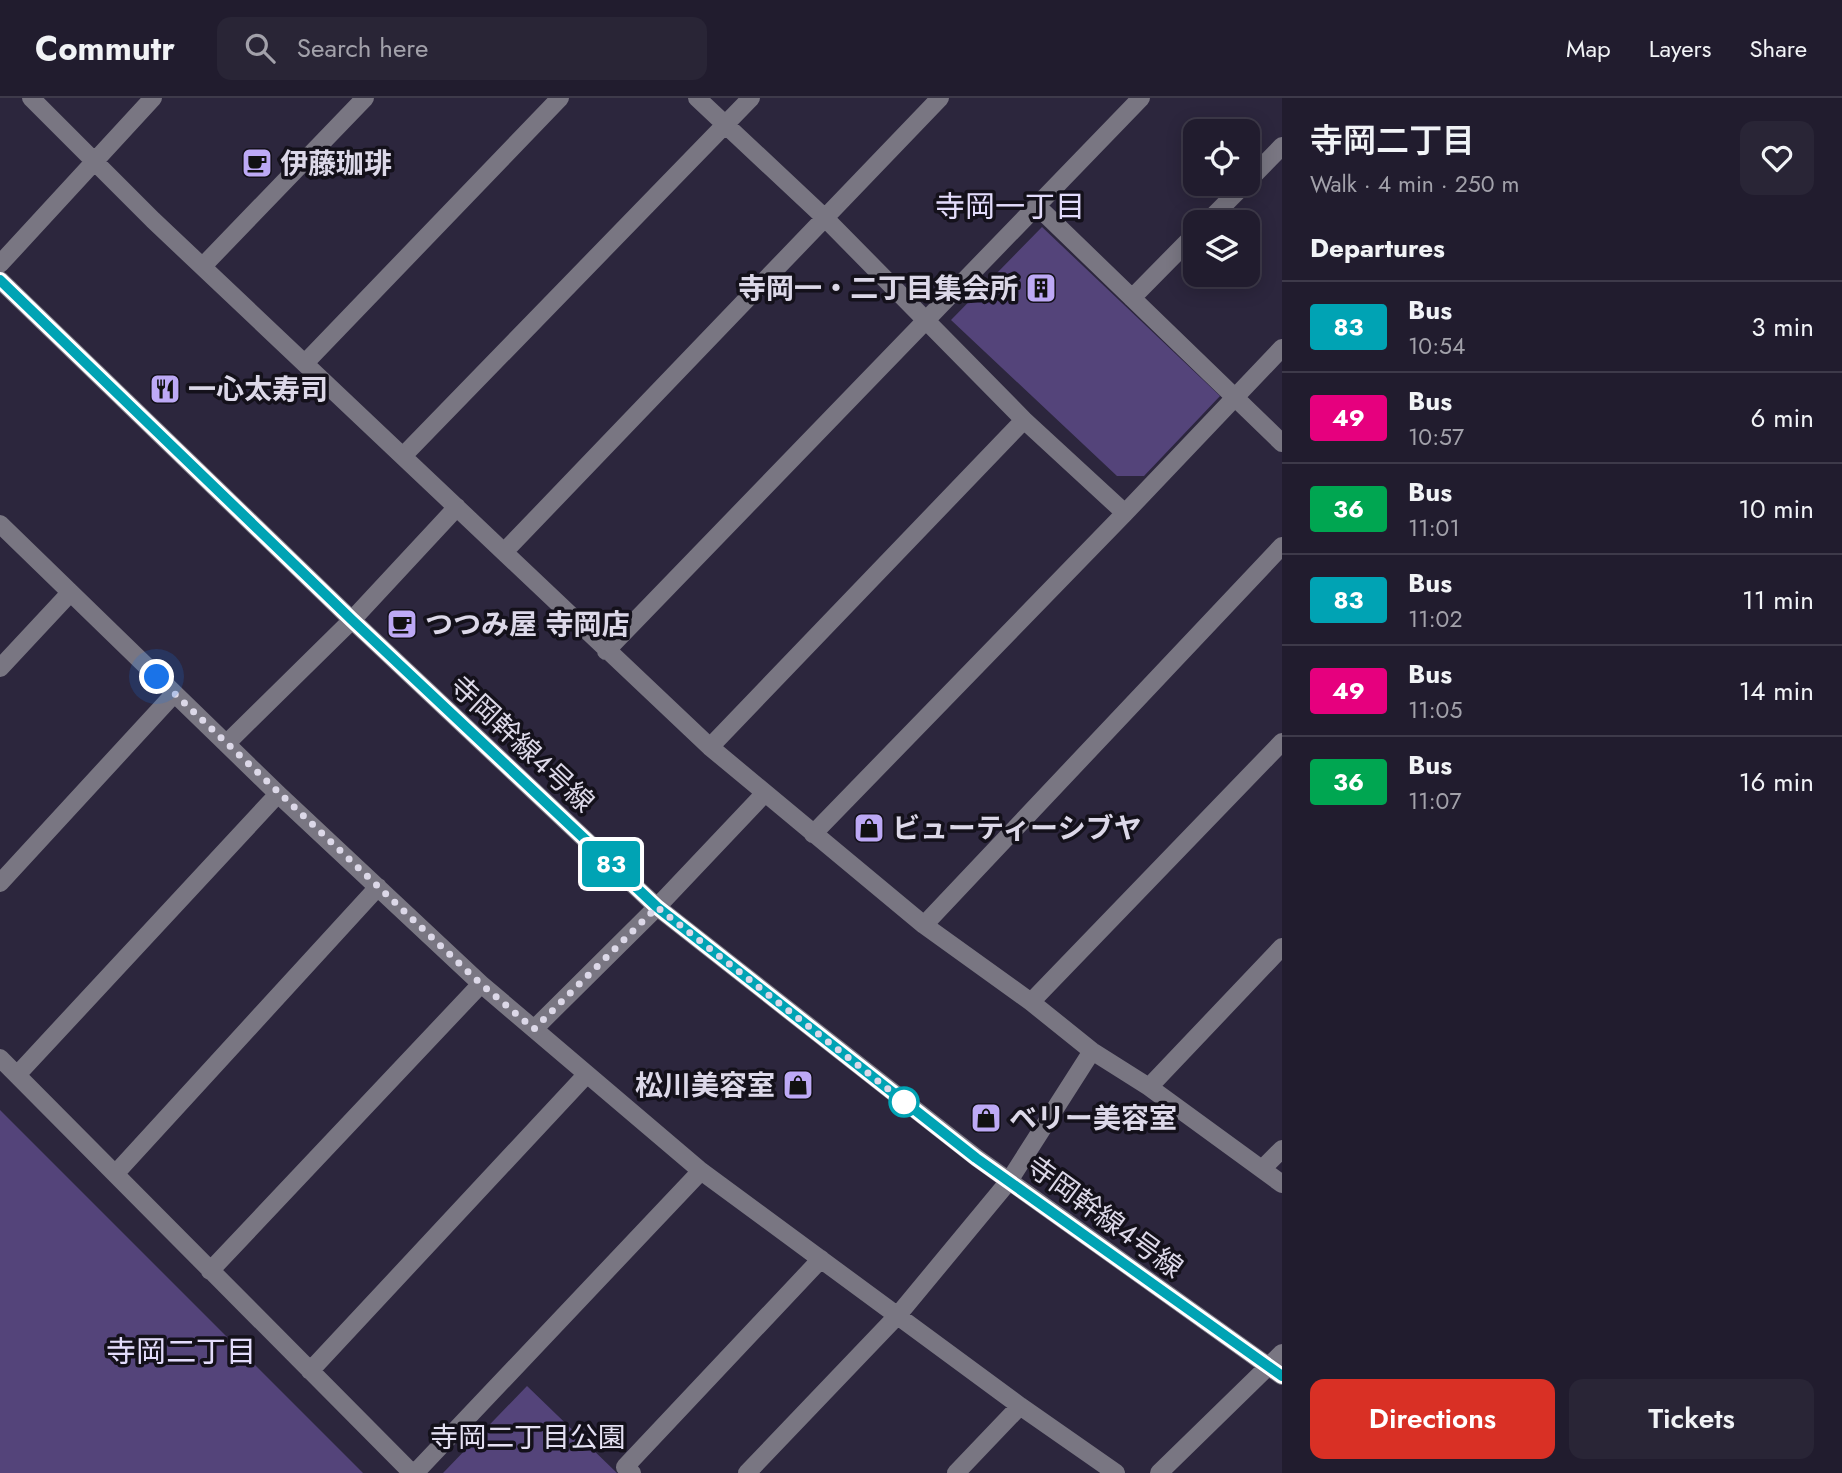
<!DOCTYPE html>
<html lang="en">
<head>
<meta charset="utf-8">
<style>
	:root { --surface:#211c2e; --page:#292536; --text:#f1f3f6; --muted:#a2a1aa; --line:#3e3a4a; --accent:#d93025 }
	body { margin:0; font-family:Jost,"Noto Sans JP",sans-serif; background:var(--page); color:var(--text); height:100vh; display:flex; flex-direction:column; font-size:26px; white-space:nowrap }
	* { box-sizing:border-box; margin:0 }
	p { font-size:23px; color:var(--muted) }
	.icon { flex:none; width:38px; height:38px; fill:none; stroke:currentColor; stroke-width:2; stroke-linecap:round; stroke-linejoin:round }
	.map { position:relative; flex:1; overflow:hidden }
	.panel { display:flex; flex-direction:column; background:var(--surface); width:560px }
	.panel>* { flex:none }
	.badge { padding:0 14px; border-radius:5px; font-size:24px; line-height:46px }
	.controls { position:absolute; left:1183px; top:21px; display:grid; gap:14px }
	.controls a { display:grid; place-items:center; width:77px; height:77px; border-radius:14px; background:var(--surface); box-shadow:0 4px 18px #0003,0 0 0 2px var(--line); font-size:35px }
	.you { position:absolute; width:35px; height:35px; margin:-18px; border:5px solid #fff; border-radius:50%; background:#1a73e8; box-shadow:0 0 0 10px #1a73e833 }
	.map>.badge { position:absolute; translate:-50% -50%; box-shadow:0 0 0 4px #fff }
	h2 { padding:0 28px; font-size:26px; line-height:63px }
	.round { display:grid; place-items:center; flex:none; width:74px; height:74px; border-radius:14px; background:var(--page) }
	.head { display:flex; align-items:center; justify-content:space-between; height:119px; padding:0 28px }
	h1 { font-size:33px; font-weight:600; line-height:52px }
	.button { display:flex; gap:14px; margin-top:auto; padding:14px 28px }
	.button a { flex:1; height:80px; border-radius:14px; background:var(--accent); color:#fff; font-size:28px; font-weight:600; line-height:80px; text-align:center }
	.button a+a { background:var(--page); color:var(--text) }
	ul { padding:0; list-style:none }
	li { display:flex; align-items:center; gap:21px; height:91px; padding:0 28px; border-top:2px solid var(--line) }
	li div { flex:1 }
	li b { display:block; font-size:26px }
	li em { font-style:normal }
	li .badge { min-width:77px; font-weight:700; text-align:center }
	header { display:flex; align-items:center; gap:42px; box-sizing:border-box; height:98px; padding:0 35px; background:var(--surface); border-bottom:2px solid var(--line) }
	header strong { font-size:33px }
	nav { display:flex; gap:38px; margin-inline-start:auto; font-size:24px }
	.search { width:490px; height:63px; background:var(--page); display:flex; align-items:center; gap:18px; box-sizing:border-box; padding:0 24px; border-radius:14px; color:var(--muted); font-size:26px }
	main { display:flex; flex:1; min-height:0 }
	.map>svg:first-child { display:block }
	.green { fill:#54447a }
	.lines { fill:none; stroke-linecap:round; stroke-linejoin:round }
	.minor { stroke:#797682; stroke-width:18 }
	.line-casing { stroke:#fff; stroke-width:16 }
	.line { stroke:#00a3b4; stroke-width:10 }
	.walk { stroke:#dcd8e8; stroke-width:7; stroke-dasharray:0 12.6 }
	.stop-dot { fill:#fff; stroke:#00a3b4; stroke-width:3.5 }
	.labels { text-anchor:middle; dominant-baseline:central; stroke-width:7; stroke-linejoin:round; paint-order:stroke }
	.poi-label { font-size:28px; font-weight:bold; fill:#dcd8e8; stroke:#14111b; text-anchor:start }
	.street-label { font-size:28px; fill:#dcd8e8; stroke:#14111b }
	.park-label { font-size:28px; fill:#e4e0f2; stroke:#14111b }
	.neighbourhood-label { font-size:30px; fill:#e3dcfb; stroke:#14111b }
</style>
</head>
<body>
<header>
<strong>Commutr</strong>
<div class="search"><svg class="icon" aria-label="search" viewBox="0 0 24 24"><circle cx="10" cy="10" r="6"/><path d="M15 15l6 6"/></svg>Search here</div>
<nav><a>Map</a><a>Layers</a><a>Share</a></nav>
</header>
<main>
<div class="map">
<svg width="1282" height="1375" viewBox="0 0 1282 1375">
	<rect width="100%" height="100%" fill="#2c263d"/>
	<!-- green -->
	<path class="green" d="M1042,129l178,169 -76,80h-27l-166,-156z
		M0,1012l363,363h-363z
		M527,1288l90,87h-174z"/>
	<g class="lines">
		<!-- minor -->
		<path class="minor" d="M31,0l122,122 557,527 214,178 107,77 61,49 57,36 133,97
			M697,0l128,120 199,202 101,93
			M1248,83l34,-35
			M1037,108l245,237
			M1207,124l38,-38
			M0,166l153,-166
			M203,168l162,-168
			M0,182l352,340 305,287 320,251 305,218
			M1132,200l63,-64
			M305,265l255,-265
			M403,358l348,-358
			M0,426l278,270 203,190 220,187 319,235 96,67
			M504,454l436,-454
			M606,553l535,-553
			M0,570l70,-75
			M227,645l125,-123 105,-113
			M710,649l314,-327
			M813,736l312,-321 157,-165
			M0,785l174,-189
			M924,827l358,-379
			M1031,904l251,-260
			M534,931l123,-122 108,-114
			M0,960l412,415
			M17,977l261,-281
			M1149,989l133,-140
			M1262,1071l20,-20
			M116,1075l262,-286
			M210,1173l271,-287
			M310,1273l277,-297
			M415,1375l286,-302
			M632,1375l-7,-6 196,-208
			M747,1375l151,-158 111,-134 83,-130
			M956,1375l64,-67
			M1159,1375l123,-120"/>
	</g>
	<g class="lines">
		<!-- line casing -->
		<g class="line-casing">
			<path id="line" d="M0,182l352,340 305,287 319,251 306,218"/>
		</g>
		<!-- line -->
		<use href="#line" class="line"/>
		<!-- walk -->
		<path class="walk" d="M157,579l324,307 53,45 123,-122 254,200 -7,-5"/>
	</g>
	<!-- icons -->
	<defs>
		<g id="cafe-square" transform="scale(1.575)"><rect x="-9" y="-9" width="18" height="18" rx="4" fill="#bda9f5" stroke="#14111b"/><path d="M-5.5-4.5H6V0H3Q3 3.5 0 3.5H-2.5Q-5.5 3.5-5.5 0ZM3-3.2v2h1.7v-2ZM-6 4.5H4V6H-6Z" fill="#111"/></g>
		<g id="building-square" transform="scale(1.575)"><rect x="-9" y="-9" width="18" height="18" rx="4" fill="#bda9f5" stroke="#14111b"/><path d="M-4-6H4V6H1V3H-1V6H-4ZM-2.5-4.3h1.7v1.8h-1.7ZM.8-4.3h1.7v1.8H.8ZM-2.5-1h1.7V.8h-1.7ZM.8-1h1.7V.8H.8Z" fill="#111"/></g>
		<g id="restaurant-square" transform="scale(1.575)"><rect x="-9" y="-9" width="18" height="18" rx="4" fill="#bda9f5" stroke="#14111b"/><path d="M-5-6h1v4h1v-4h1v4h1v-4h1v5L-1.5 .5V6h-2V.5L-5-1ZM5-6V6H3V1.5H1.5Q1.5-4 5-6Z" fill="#111"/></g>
		<g id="shop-square" transform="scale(1.575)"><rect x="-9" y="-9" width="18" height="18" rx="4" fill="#bda9f5" stroke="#14111b"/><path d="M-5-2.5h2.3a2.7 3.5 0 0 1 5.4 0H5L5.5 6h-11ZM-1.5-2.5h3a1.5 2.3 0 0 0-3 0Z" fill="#111"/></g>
	</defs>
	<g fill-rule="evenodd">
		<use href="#cafe-square" x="257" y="65"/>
		<use href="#building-square" x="1041" y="190"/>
		<use href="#restaurant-square" x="165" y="291"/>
		<use href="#cafe-square" x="402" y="526"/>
		<use href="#shop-square" x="869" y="730"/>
		<use href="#shop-square" x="798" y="987"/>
		<use href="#shop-square" x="986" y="1020"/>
	</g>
	<!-- markers -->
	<circle class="stop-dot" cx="904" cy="1004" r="14"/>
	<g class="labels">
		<!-- poi labels -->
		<g class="poi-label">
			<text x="280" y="65">伊藤珈琲</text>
			<text x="1018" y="190" text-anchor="end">寺岡一・二丁目集会所</text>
			<text x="188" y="291">一心太寿司</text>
			<text x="425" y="526">つつみ屋 寺岡店</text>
			<text x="892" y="730">ビューティーシブヤ</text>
			<text x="775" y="987" text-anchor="end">松川美容室</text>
			<text x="1009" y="1020">ベリー美容室</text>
		</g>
		<!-- street labels -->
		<g class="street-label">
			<text transform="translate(522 646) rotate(43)">寺岡幹線4号線</text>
			<text transform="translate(1105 1119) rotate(36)">寺岡幹線4号線</text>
		</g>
		<!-- park labels -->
		<g class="park-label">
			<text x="528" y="1339">寺岡二丁目公園</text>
		</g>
		<!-- neighbourhood labels -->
		<g class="neighbourhood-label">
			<text x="1010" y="108">寺岡一丁目</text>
			<text x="181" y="1253">寺岡二丁目</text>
		</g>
	</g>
</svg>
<div class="controls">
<a><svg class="icon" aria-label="locate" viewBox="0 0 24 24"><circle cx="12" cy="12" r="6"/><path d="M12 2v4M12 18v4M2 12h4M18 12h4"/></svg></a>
<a><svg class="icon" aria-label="layers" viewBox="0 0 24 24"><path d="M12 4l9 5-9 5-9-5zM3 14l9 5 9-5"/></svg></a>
</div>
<div class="you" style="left:157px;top:579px"></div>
<b class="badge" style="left:611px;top:766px;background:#00a3b4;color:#fff">83</b>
</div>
<section class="panel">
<div class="head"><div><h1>寺岡二丁目</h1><p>Walk · 4 min · 250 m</p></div><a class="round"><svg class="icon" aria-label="heart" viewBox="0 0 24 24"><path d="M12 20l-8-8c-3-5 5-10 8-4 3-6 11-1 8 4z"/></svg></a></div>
<h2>Departures</h2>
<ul>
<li><span class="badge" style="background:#00a3b4;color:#fff">83</span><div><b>Bus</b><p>10:54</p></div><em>3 min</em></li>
<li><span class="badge" style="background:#e6007e;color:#fff">49</span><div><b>Bus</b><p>10:57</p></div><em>6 min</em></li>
<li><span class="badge" style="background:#00a651;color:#fff">36</span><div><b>Bus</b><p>11:01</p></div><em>10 min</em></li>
<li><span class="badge" style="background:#00a3b4;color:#fff">83</span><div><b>Bus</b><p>11:02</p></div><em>11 min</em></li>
<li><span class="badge" style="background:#e6007e;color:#fff">49</span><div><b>Bus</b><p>11:05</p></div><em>14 min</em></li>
<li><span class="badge" style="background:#00a651;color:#fff">36</span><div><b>Bus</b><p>11:07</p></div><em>16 min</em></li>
</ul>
<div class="button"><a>Directions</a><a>Tickets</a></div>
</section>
</main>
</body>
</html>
